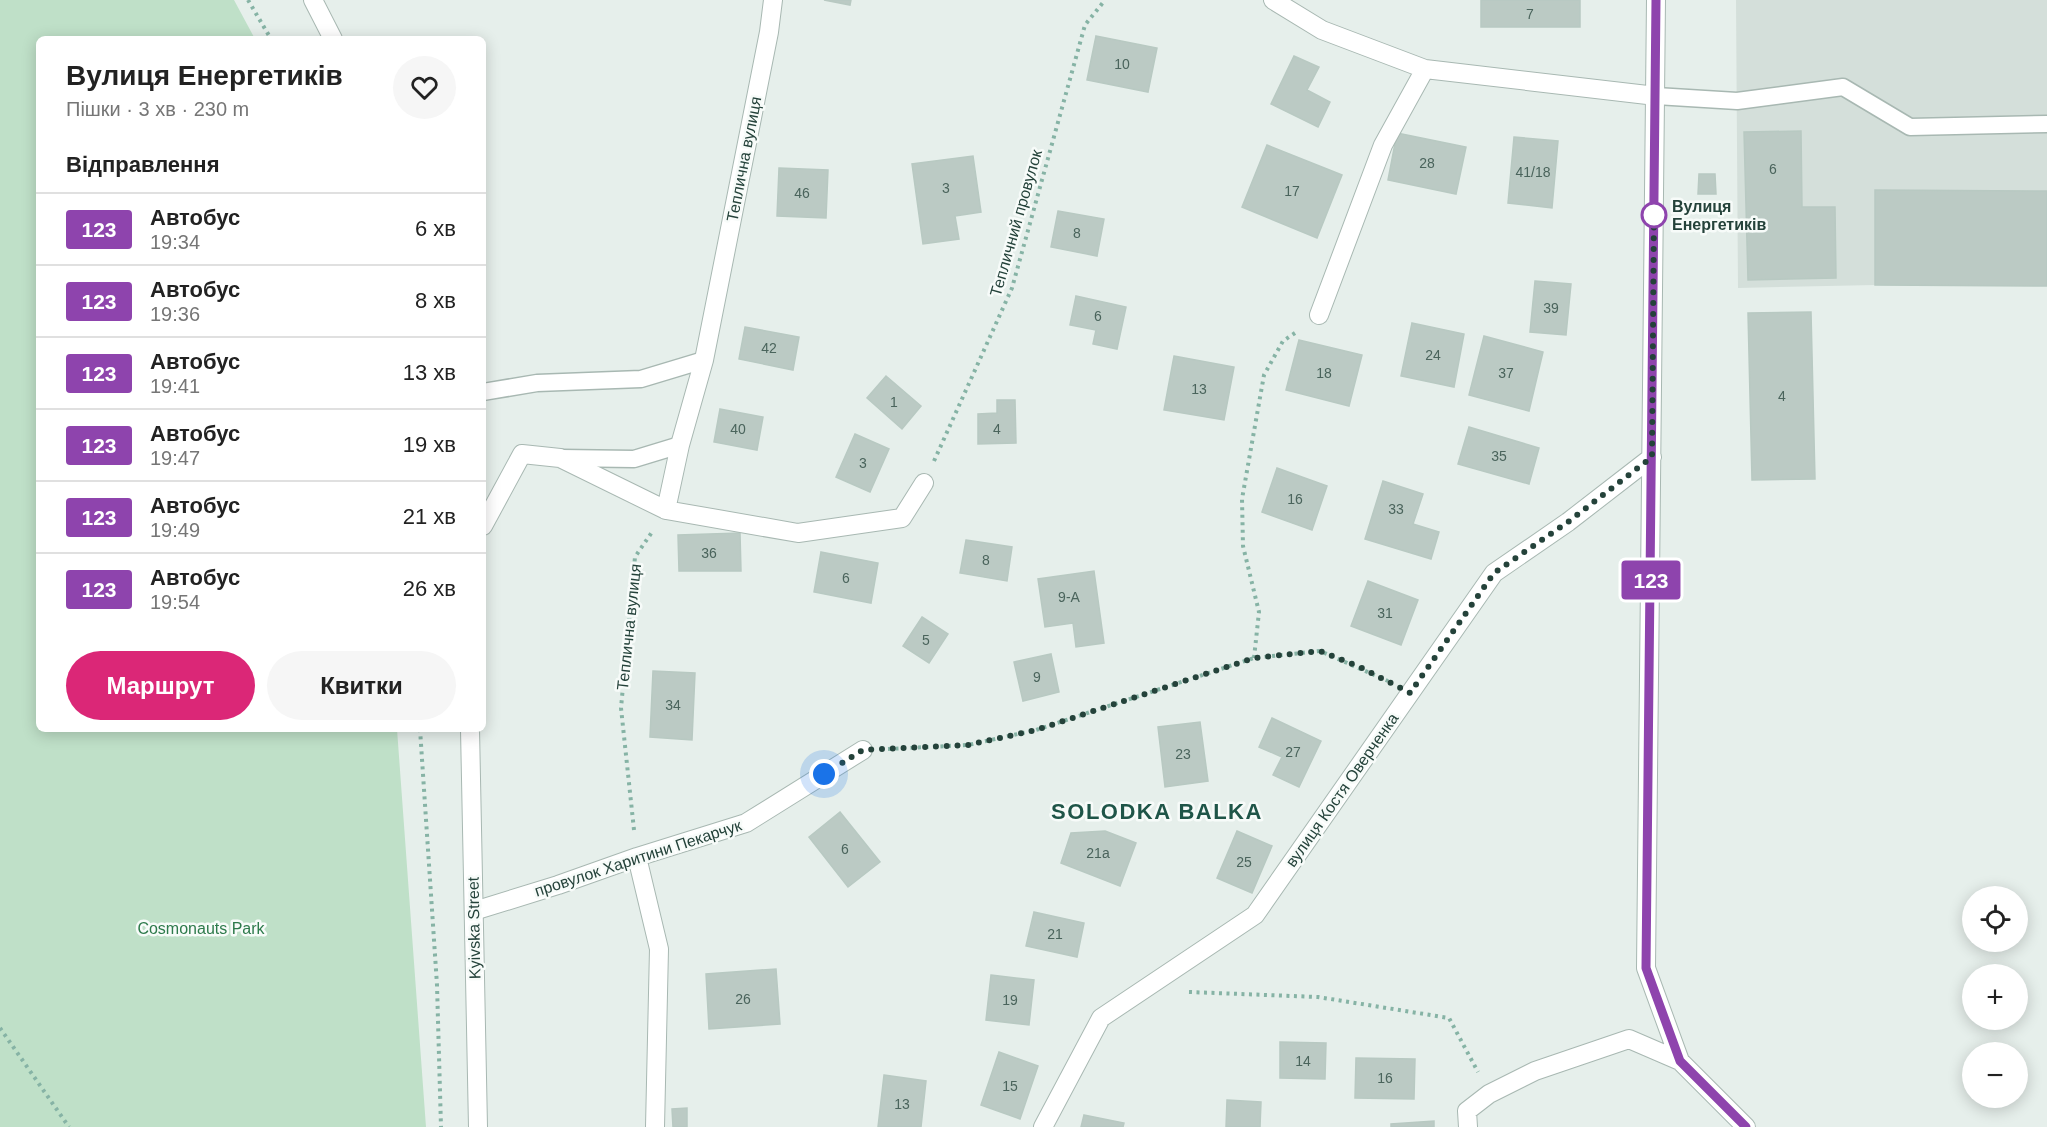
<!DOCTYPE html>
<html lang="uk">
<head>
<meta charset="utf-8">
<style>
	:root { --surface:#fff; --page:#f6f6f6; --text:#222; --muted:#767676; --line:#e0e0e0; --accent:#db2777 }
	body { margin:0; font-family:Arial,sans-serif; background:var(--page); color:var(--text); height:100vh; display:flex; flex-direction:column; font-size:22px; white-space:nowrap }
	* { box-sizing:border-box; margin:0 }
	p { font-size:20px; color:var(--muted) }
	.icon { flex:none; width:33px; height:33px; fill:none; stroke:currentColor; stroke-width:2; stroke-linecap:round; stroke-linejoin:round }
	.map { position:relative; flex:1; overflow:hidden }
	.side { position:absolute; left:36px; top:36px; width:450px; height:696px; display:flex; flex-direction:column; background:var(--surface); border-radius:9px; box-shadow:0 3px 15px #0003 }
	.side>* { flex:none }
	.badge { padding:0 12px; border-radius:4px; font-size:21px; line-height:39px }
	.fabs { position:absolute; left:1962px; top:886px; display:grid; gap:12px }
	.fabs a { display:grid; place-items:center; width:66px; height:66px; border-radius:50%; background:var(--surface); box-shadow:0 3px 15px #0003; font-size:30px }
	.you { position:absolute; width:30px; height:30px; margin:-15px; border:4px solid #fff; border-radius:50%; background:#1a73e8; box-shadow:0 0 0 9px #1a73e833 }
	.map>.badge { position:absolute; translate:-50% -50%; box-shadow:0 0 0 3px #fff }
	h2 { padding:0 30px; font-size:22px; line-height:54px }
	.round { display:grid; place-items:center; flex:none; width:63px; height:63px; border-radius:32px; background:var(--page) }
	.summary { display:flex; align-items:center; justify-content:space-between; height:102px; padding:0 30px }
	h1 { font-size:28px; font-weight:700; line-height:45px }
	.cta { display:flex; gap:12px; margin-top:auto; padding:12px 30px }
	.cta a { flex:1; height:69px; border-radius:36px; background:var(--accent); color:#fff; font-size:24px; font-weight:700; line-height:69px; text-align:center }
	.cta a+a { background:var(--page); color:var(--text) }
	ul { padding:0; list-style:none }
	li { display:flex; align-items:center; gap:18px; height:72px; padding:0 30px; border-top:2px solid var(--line) }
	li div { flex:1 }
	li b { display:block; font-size:22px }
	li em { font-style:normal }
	li .badge { min-width:66px; font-weight:700; text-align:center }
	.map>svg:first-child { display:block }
	.built { fill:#d4dfda }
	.green { fill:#bfe0c8 }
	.building { fill:#bbcac4; stroke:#b8c9c2; stroke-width:1.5 }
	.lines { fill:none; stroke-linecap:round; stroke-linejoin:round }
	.service-casing { stroke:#a8b8b2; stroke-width:19 }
	.minor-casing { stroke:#a8b8b2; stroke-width:20 }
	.tertiary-casing { stroke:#a8b8b2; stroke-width:20 }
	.path { stroke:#86b3a5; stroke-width:4; stroke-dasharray:3 4.5; stroke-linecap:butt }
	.service { stroke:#fff; stroke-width:16 }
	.minor { stroke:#fff; stroke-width:18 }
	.tertiary { stroke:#fff; stroke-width:18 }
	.line-casing { stroke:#fff; stroke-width:14 }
	.line { stroke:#8e44ad; stroke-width:9 }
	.walk { stroke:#24423a; stroke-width:6; stroke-dasharray:0 10.8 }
	.stop-dot { fill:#fff; stroke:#8e44ad; stroke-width:3 }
	.labels { text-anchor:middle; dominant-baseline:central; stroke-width:5; stroke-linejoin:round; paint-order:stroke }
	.number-label { font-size:14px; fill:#4a645c }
	.street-label { font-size:16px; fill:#24423a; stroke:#f7fbf9 }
	.stop-label { font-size:16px; font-weight:bold; fill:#24423a; stroke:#f7fbf9; text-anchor:start }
	.park-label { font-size:16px; fill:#2d7a4b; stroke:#f7fbf9 }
	.district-label { font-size:22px; font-weight:bold; letter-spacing:1.5px; fill:#1f5548; stroke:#f7fbf9 }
</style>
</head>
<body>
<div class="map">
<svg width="2047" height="1127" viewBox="0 0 2047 1127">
	<rect width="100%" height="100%" fill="#e6efeb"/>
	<!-- built -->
	<path class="built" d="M1736,0h311v286l-172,-1 -137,3z"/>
	<!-- green -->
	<path class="green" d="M0,0h234l21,39h-216v690h358l29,398h-426z"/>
	<!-- building -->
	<path class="building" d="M824,0h27l-1,5z
		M1481,0h99v27h-99z
		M1096,36l61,12 -9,44 -61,-12z
		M1294,56l25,11 -12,23 23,12 -12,25 -47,-23z
		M1801,131l1,76h33l1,71 -88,2 -4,-148z
		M1397,133l69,14 -10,47 -68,-14z
		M1514,137l44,4 -6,67 -44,-5z
		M1267,145l75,30 -25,63 -75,-31z
		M973,156l8,56 -26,4 4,23 -36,5 -11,-80z
		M779,168l49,2 -2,48 -49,-2z
		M1699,174h16l1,20h-18z
		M1875,190l172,1v95l-172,-1z
		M1058,211l46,8 -7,37 -46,-9z
		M1535,281l36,3 -5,51 -36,-3z
		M1076,296l50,11 -9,42 -24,-5 3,-14 -26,-5z
		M1811,312l4,167 -63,1 -4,-167z
		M1412,323l52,11 -10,53 -53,-11z
		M745,327l54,10 -6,33 -54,-11z
		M1484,336l59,16 -14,59 -60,-16z
		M1299,340l63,15 -13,51 -63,-16z
		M1174,356l60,11 -10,53 -60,-10z
		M886,376l35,30 -19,23 -35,-31z
		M997,400h18l1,43 -38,1v-30l19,-1z
		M720,409l43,8 -6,33 -43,-8z
		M1469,427l70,21 -10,36 -71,-20z
		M855,434l34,15 -19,43 -34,-15z
		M1277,468l50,18 -15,44 -50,-18z
		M1383,481l40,13 -10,30 26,8 -8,27 -66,-20z
		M740,533l1,38h-62l-1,-36z
		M966,540l46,7 -5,34 -47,-8z
		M821,552l57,11 -7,40 -57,-11z
		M1094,571l10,72 -28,4 -3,-24 -28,4 -7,-48z
		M1368,581l50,19 -17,45 -50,-19z
		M922,617l26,17 -19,29 -26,-17z
		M1051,654l8,38 -36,9 -9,-39z
		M653,671l42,2 -3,67 -42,-3z
		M1272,718l49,23 -22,46 -26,-12 9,-18 -23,-10z
		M1200,722l8,59 -43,6 -7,-60z
		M840,812l40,50 -32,25 -39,-50z
		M1105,831l31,12 -16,43 -59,-23 10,-30z
		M1237,831l35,15 -20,47 -35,-15z
		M1034,912l50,11 -7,34 -51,-11z
		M776,969l4,55 -71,5 -3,-55z
		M991,975l43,5 -5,45 -43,-5z
		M1280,1042l46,1 -1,36 -45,-1z
		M999,1052l39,14 -18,53 -39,-14z
		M1356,1058l59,1 -1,40 -59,-1z
		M884,1075l42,6 -5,46h-43z
		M1227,1100l34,2 -1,25h-34z
		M687,1108v19h-14l-1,-18z
		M1084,1115l40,8 -1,4h-42z
		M1434,1121v6h-43v-3z"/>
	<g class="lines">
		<!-- service casing -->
		<g class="service-casing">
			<path id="service" d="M1656,96l81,5 106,-14 67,40 137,-3
				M483,392l54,-9 104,-4 63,-19
				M561,458l73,1 46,-14"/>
		</g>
		<!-- minor casing -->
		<g class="minor-casing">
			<path id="minor" d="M1273,0l49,30 103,39 231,27
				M1656,0l-10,968 34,93 66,66
				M1319,315l64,-170 42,-76
				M666,510l14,-65 24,-85 65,-328 4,-32
				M483,526l39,-72 38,4 106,52 132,23 104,-15 22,-35
				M637,857l22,92 -4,178
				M474,911l84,-26 79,-28 109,-34 117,-73
				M1043,1127l58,-109 154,-103 239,-342 74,-51 84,-65
				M1468,1127l-1,-16 22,-17 46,-23 94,-32 51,22"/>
		</g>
		<!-- tertiary casing -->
		<g class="tertiary-casing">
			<path id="tertiary" d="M313,0l20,39
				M470,729l8,398"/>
		</g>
		<!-- path -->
		<path class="path" d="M248,0l23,39
			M934,461l78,-173 73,-263 20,-25
			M1254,658l5,-46 -16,-66 -1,-47 22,-124 19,-34 15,-10
			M420,729l17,256 4,142
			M888,749l80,-4 68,-15 218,-72 66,-7 68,30
			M634,830l-13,-122 14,-151 17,-25
			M1189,992l129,5 131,21 29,54
			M0,1028l69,99"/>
		<!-- service -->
		<use href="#service" class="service"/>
		<!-- minor -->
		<use href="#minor" class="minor"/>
		<!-- tertiary -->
		<use href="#tertiary" class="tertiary"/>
	</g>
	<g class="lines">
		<!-- line casing -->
		<g class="line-casing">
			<path id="line" d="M1656,0l-10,968 34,93 66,66"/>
		</g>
		<!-- line -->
		<use href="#line" class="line"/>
		<!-- walk -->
		<path class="walk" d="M824,774l39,-24 105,-5 68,-15 218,-72 66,-7 42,17 48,25 84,-120 74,-51 84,-65 2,-248v6"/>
	</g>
	<!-- markers -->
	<circle class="stop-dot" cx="1654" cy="215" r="12"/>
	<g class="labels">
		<!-- number labels -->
		<g class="number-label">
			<text x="1530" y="14">7</text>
			<text x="1122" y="64">10</text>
			<text x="1427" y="163">28</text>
			<text x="1773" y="169">6</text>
			<text x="1533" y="172">41/18</text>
			<text x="946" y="188">3</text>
			<text x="1292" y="191">17</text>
			<text x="802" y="193">46</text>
			<text x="1077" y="233">8</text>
			<text x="1551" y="308">39</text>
			<text x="1098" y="316">6</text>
			<text x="769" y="348">42</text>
			<text x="1433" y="355">24</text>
			<text x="1324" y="373">18</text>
			<text x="1506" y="373">37</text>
			<text x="1199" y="389">13</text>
			<text x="1782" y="396">4</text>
			<text x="894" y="402">1</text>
			<text x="738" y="429">40</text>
			<text x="997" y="429">4</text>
			<text x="1499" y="456">35</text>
			<text x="863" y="463">3</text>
			<text x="1295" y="499">16</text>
			<text x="1396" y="509">33</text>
			<text x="709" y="553">36</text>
			<text x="986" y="560">8</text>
			<text x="846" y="578">6</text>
			<text x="1069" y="597">9-А</text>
			<text x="1385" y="613">31</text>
			<text x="926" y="640">5</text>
			<text x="1037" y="677">9</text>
			<text x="673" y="705">34</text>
			<text x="1293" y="752">27</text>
			<text x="1183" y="754">23</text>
			<text x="845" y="849">6</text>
			<text x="1098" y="853">21а</text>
			<text x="1244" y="862">25</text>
			<text x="1055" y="934">21</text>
			<text x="743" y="999">26</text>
			<text x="1010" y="1000">19</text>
			<text x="1303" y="1061">14</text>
			<text x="1385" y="1078">16</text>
			<text x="1010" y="1086">15</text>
			<text x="902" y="1104">13</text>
		</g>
		<!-- street labels -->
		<g class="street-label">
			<text transform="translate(744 159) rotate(-79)">Теплична вулиця</text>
			<text transform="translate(1016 223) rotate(-74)">Тепличний провулок</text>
			<text transform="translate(629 627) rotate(-84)">Теплична вулиця</text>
			<text transform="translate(1342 790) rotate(-55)">вулиця Костя Оверченка</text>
			<text transform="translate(638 858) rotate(-18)">провулок Харитини Пекарчук</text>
			<text transform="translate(474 928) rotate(-91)">Kyivska Street</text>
		</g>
		<!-- stop labels -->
		<g class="stop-label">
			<text x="1672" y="206">Вулиця<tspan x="1672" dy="18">Енергетиків</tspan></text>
		</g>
		<!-- park labels -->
		<g class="park-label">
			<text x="201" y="928">Cosmonauts Park</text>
		</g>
		<!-- district labels -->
		<g class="district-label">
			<text x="1157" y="811">SOLODKA BALKA</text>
		</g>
	</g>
</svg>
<div class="fabs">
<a><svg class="icon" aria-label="locate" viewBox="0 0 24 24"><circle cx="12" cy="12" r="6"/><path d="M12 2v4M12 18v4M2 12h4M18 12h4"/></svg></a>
<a>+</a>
<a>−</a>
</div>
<div class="you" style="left:824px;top:774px"></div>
<b class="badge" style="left:1651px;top:580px;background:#8e44ad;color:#fff">123</b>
<section class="side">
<div class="summary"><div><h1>Вулиця Енергетиків</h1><p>Пішки · 3 хв · 230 m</p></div><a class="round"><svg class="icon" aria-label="heart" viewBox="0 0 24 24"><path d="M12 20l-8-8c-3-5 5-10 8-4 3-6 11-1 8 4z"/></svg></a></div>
<h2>Відправлення</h2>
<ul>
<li><span class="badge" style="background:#8e44ad;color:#fff">123</span><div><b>Автобус</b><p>19:34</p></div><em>6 хв</em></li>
<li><span class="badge" style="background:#8e44ad;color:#fff">123</span><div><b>Автобус</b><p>19:36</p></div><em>8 хв</em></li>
<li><span class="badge" style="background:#8e44ad;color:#fff">123</span><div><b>Автобус</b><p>19:41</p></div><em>13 хв</em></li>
<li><span class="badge" style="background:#8e44ad;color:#fff">123</span><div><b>Автобус</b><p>19:47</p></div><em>19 хв</em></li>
<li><span class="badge" style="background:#8e44ad;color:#fff">123</span><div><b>Автобус</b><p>19:49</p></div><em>21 хв</em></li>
<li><span class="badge" style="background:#8e44ad;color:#fff">123</span><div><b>Автобус</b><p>19:54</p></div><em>26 хв</em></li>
</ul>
<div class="cta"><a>Маршрут</a><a>Квитки</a></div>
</section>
</div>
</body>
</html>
